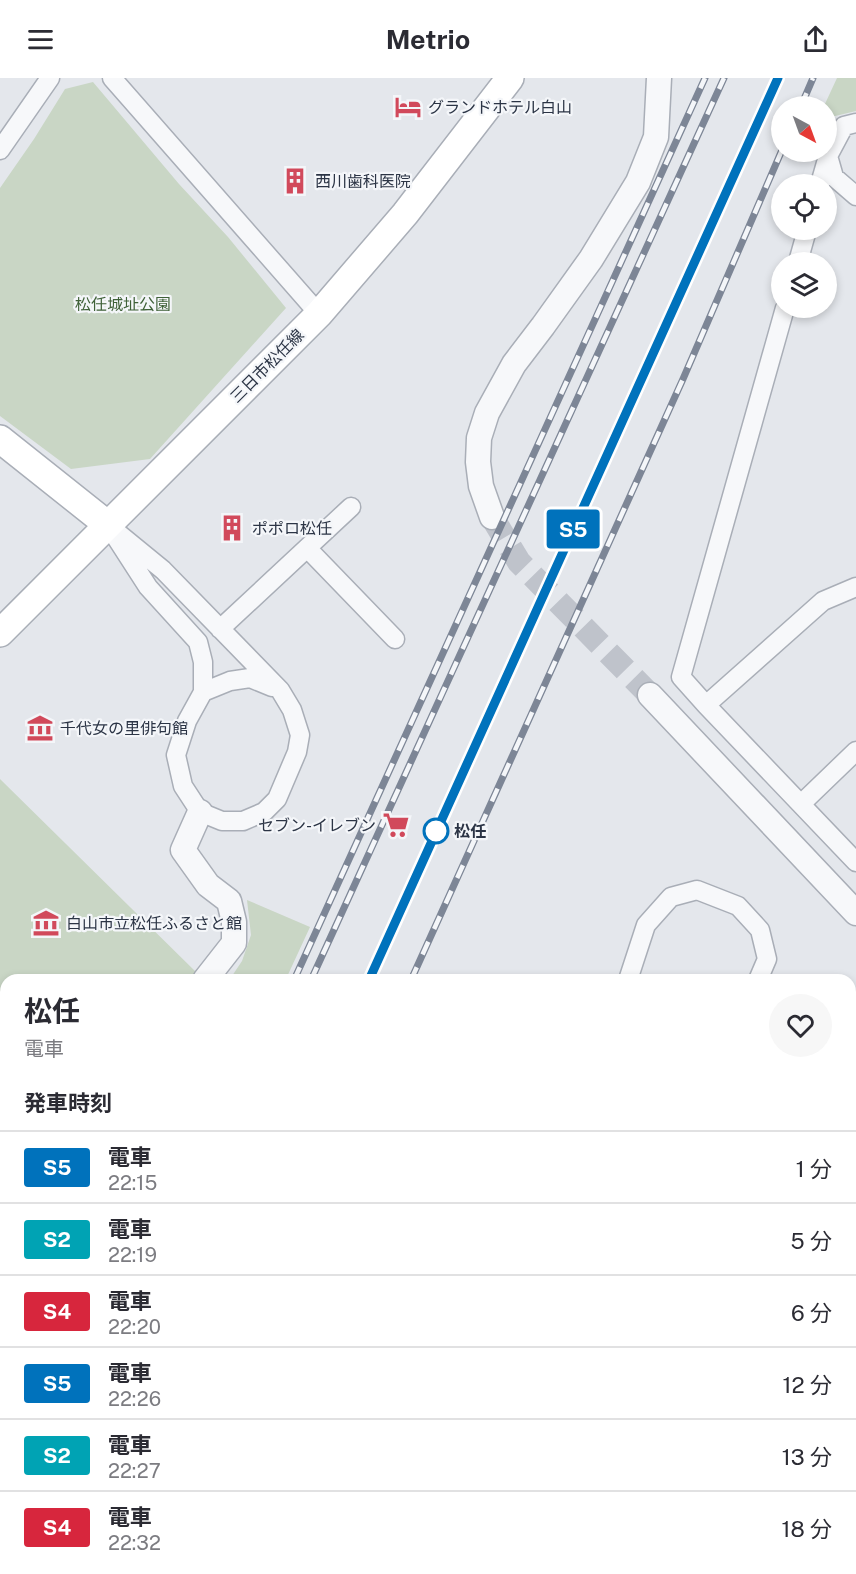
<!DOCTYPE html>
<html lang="ja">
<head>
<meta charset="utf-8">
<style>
	:root { --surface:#fff; --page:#f7f7f7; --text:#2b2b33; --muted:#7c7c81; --line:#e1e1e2 }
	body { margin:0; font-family:"Public Sans","Noto Sans JP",sans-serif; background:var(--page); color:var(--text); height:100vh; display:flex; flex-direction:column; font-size:22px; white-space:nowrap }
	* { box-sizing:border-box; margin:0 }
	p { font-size:20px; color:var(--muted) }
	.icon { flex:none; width:33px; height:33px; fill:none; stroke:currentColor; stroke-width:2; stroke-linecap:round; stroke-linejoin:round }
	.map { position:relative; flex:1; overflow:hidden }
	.details { position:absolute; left:0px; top:896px; width:856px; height:602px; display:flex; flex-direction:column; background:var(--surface); border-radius:18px 18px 0 0; box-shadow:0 3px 9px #0003 }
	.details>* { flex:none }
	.badge { padding:0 12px; border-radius:4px; font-size:21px; line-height:39px }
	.needle { width:39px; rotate:139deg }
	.tools { position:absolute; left:771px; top:18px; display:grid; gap:12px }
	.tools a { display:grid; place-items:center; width:66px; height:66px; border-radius:50%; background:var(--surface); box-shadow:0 3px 9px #0003; font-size:30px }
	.map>.badge { position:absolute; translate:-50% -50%; box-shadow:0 0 0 3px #fff }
	h2 { padding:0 24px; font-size:22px; line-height:54px }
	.round { display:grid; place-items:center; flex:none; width:63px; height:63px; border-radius:32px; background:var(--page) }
	.summary { display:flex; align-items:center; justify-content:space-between; height:102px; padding:0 24px }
	h1 { font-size:28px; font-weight:700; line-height:45px }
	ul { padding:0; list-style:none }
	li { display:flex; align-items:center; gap:18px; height:72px; padding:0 24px; border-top:2px solid var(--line) }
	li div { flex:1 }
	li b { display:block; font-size:22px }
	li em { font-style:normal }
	li .badge { min-width:66px; font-weight:700; text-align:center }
	header { display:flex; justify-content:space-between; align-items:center; height:78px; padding:0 24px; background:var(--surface); font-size:27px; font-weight:700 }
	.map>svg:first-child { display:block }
	.built { fill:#d2d6de }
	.green { fill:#c9d6c5 }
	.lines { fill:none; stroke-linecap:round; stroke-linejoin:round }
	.stream { stroke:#9fb4cc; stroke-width:7 }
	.tertiary-tunnel { stroke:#bfc3cb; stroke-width:24; stroke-dasharray:24 12; stroke-linecap:butt }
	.minor-casing { stroke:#a9aeb7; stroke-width:21 }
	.tertiary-casing { stroke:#a9aeb7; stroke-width:27 }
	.secondary-casing { stroke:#a9aeb7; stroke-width:30 }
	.minor { stroke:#f7f8fa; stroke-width:18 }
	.tertiary { stroke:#f7f8fa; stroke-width:24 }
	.secondary { stroke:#fff; stroke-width:27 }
	.rail-casing { stroke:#7d8696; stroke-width:7 }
	.rail { stroke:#f4f6f9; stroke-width:4.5; stroke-dasharray:14; stroke-linecap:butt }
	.line-casing { stroke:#fff; stroke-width:14 }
	.line { stroke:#0072bc; stroke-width:9 }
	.stop-dot { fill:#fff; stroke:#0072bc; stroke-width:3 }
	.labels { text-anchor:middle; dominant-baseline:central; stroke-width:4.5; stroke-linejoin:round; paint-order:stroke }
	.poi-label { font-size:16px; fill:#2b3445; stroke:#f4f6f9; text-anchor:start }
	.park-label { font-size:16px; fill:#3f6138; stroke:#f4f6f9 }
	.street-label { font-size:16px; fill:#2b3445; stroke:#f4f6f9 }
	.stop-label { font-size:16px; font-weight:bold; fill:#2b3445; stroke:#f4f6f9; text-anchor:start }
</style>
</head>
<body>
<header><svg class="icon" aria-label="menu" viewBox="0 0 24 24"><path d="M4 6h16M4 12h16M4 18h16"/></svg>Metrio<svg class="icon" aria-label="share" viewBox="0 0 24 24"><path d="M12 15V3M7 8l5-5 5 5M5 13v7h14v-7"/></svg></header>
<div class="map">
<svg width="856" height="1496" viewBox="0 0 856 1496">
	<rect width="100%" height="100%" fill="#e4e7ec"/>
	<!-- built -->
	<path class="built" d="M538,1491h203l3,5h-205z"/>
	<!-- green -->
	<path class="green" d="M837,0h19v33l-29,7 -1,-12h-2z
		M93,4l86,102 49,53 58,71 -136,151 -79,10 -71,-53v-228l34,-49 31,-50z
		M0,701l196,193 -7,7 -183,1v33l-6,-6z
		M247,822l63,27 -24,52h-56l12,-18 9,-26z
		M6,1067v141l-6,-7v-131z"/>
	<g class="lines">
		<!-- stream -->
		<path class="stream" d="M0,1406l6,5
			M739,1491l3,5"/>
		<!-- tertiary-tunnel -->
		<path class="tertiary-tunnel" d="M492,439l27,45 131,133"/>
		<!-- minor casing -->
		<g class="minor-casing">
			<path id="minor" d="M112,0l207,236
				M0,72l50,-72
				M828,78l6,21 22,19
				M820,106l8,-28 16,-30 12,-3
				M798,184l9,-32
				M785,230l-104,369 25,28 117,-104 33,-14
				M108,447l55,45 117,120 12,20 8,25 -3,17 -20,47 -13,13 -21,9h-21l-22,-9 -17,-26 -7,-31 11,-34 16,-29v-30l-5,-20 -50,-55z
				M307,470l88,91
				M220,551l131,-122
				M203,614l27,-11 20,-3 22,9
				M706,627l150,157
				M801,726l55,-53
				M628,902l18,-55 25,-28 26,-7 41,16 22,24 7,29 -9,21
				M0,939l6,6
				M850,1301l6,-5
				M261,1491l6,5
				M528,1491v5
				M180,1496l2,-5"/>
		</g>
		<!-- tertiary casing -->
		<g class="tertiary-casing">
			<path id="tertiary" d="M492,439l-11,-31 -3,-24 1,-24 8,-25 27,-49 29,-38 48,-67 47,-77 18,-45 3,-59
				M650,617l206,218
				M200,734l-17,38 25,35 21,16 5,21v21l-29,37
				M850,1015l6,-5
				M0,1051l6,-3
				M0,1225l6,6
				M850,1349l6,6"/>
		</g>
		<!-- secondary casing -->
		<g class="secondary-casing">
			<path id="secondary" d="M0,361l108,86
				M0,555l319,-319 86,-100 105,-136"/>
		</g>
		<!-- minor -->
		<use href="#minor" class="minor"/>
		<!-- tertiary -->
		<use href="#tertiary" class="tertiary"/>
		<!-- secondary -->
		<use href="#secondary" class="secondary"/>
		<!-- rail casing -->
		<g class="rail-casing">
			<path id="rail" d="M801,28l12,-28
				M294,902l411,-902
				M311,902l413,-902
				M369,902l409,-902
				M411,902l272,-601 99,-229
				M23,1496l2,-5
				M40,1496l3,-5
				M99,1496l3,-5
				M135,1496l2,-5"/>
		</g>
		<!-- rail -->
		<use href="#rail" class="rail"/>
	</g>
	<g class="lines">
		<!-- line casing -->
		<g class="line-casing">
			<path id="line" d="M369,902l409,-902"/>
		</g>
		<!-- line -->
		<use href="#line" class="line"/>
	</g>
	<!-- icons -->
	<defs>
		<g id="hotel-bare" transform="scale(2.07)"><path d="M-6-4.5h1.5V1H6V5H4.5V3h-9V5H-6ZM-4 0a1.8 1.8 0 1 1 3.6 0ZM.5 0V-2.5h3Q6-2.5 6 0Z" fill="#d1495b" stroke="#f4f6f9" stroke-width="2.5" paint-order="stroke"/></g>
		<g id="building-bare" transform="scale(2.07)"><path d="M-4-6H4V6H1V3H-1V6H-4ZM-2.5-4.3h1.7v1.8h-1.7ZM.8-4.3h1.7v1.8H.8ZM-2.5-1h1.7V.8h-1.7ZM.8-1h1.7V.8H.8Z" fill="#d1495b" stroke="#f4f6f9" stroke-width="2.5" paint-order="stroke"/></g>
		<g id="museum-bare" transform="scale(2.07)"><path d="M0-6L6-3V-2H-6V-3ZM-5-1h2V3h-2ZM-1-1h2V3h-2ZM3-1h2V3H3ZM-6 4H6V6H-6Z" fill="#d1495b" stroke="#f4f6f9" stroke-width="2.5" paint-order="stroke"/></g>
		<g id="supermarket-bare" transform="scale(2.07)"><path d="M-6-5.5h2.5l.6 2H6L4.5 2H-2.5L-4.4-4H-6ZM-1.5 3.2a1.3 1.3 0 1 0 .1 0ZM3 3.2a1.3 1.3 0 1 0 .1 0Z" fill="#d1495b" stroke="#f4f6f9" stroke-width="2.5" paint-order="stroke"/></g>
	</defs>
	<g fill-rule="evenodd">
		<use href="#hotel-bare" x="408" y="29"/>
		<use href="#building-bare" x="295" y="103"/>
		<use href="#building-bare" x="232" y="450"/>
		<use href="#museum-bare" x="40" y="650"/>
		<use href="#supermarket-bare" x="396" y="747"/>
		<use href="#museum-bare" x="46" y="845"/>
	</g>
	<!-- markers -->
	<circle class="stop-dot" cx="436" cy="753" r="12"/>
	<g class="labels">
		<!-- poi labels -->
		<g class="poi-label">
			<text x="428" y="29">グランドホテル白山</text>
			<text x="315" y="103">西川歯科医院</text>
			<text x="252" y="450">ポポロ松任</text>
			<text x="60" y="650">千代女の里俳句館</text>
			<text x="376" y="747" text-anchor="end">セブン-イレブン</text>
			<text x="66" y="845">白山市立松任ふるさと館</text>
		</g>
		<!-- park labels -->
		<g class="park-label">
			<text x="123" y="226">松任城址公園</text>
		</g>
		<!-- street labels -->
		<g class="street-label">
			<text transform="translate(267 288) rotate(-45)">三日市松任線</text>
		</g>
		<!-- stop labels -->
		<g class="stop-label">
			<text x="454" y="753">松任</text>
		</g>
	</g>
</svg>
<div class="tools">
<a><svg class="needle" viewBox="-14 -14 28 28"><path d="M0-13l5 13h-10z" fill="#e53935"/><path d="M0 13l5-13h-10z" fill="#7c7c81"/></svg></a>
<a><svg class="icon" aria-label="locate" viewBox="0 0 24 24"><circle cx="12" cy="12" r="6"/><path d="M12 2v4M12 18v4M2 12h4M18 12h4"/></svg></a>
<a><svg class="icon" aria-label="layers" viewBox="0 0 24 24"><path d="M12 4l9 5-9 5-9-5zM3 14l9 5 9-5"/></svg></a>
</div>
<b class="badge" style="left:573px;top:451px;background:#0072bc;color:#fff">S5</b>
<section class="details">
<div class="summary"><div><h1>松任</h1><p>電車</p></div><a class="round"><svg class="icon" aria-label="heart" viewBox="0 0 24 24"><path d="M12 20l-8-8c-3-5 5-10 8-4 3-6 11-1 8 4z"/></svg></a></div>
<h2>発車時刻</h2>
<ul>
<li><span class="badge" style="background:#0072bc;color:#fff">S5</span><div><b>電車</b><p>22:15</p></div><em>1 分</em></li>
<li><span class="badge" style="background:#00a3b4;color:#fff">S2</span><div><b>電車</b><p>22:19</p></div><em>5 分</em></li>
<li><span class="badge" style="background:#d7263d;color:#fff">S4</span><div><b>電車</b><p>22:20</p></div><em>6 分</em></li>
<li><span class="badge" style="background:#0072bc;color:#fff">S5</span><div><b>電車</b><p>22:26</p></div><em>12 分</em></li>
<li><span class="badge" style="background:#00a3b4;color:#fff">S2</span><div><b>電車</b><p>22:27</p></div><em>13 分</em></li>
<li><span class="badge" style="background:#d7263d;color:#fff">S4</span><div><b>電車</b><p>22:32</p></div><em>18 分</em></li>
</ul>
</section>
</div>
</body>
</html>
